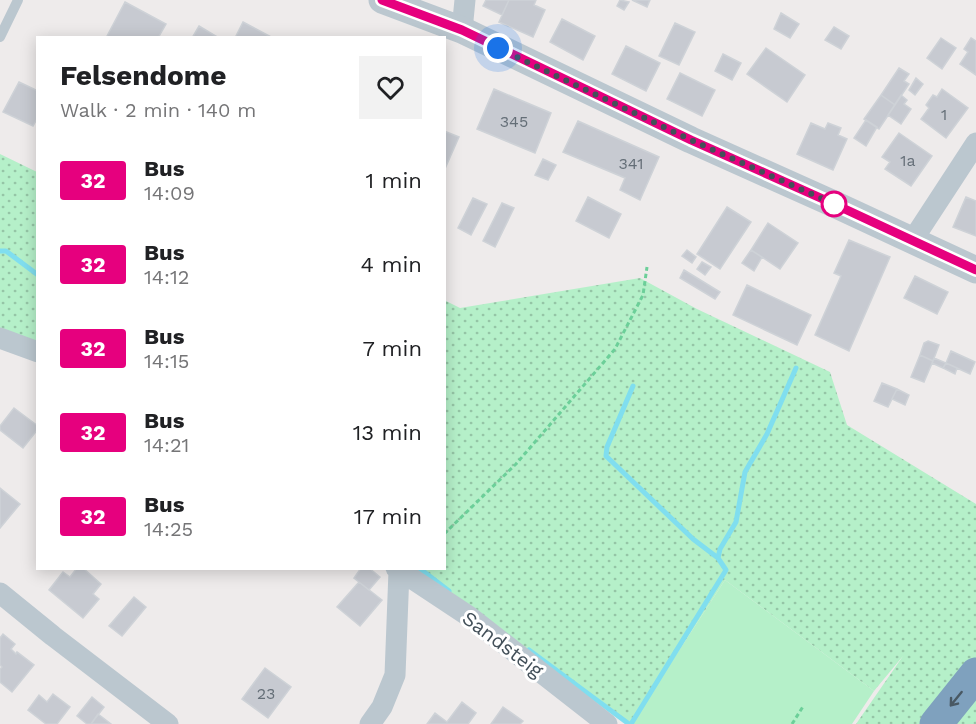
<!DOCTYPE html>
<html lang="en">
<head>
<meta charset="utf-8">
<style>
	:root { --surface:#fff; --page:#f2f2f2; --text:#202124; --muted:#757577 }
	body { margin:0; font-family:"Work Sans",sans-serif; background:var(--page); color:var(--text); height:100vh; display:flex; flex-direction:column; font-size:22px; white-space:nowrap }
	* { box-sizing:border-box; margin:0 }
	p { font-size:20px; color:var(--muted) }
	.icon { flex:none; width:33px; height:33px; fill:none; stroke:currentColor; stroke-width:2; stroke-linecap:round; stroke-linejoin:round }
	.map { position:relative; flex:1; overflow:hidden }
	.details { position:absolute; left:36px; top:36px; width:410px; height:534px; display:flex; flex-direction:column; background:var(--surface); border-radius:0px; box-shadow:0 3px 15px #0003 }
	.details>* { flex:none }
	.badge { padding:0 12px; border-radius:4px; font-size:21px; line-height:39px }
	.you { position:absolute; width:30px; height:30px; margin:-15px; border:4px solid #fff; border-radius:50%; background:#1a73e8; box-shadow:0 0 0 9px #1a73e833 }
	.map>.badge { position:absolute; translate:-50% -50%; box-shadow:0 0 0 3px #fff }
	.round { display:grid; place-items:center; flex:none; width:63px; height:63px; border-radius:0px; background:var(--page) }
	.summary { display:flex; align-items:center; justify-content:space-between; height:102px; padding:0 24px }
	h1 { font-size:28px; font-weight:700; line-height:45px }
	ul { padding:0; list-style:none }
	li { display:flex; align-items:center; gap:18px; height:84px; padding:0 24px }
	li div { flex:1 }
	li b { display:block; font-size:22px }
	li em { font-style:normal }
	li .badge { min-width:66px; font-weight:700; text-align:center }
	.map>svg:first-child { display:block }
	.grass { fill:url(#grass-dots) }
	.garden { fill:#b5f0c9 }
	.lines { fill:none; stroke-linecap:round; stroke-linejoin:round }
	.stream { stroke:#80deef; stroke-width:5 }
	.building { fill:#c7cad1; stroke:#ced2d7; stroke-width:1.5 }
	.path { stroke:#6ccf99; stroke-width:3; stroke-dasharray:4.5 3; stroke-linecap:butt }
	.service { stroke:#bbc7cf; stroke-width:10 }
	.minor { stroke:#bbc7cf; stroke-width:21 }
	.tertiary { stroke:#bbc7cf; stroke-width:27 }
	.motorway { stroke:#7fa1be; stroke-width:33 }
	.oneway { stroke:#495863 }
	.line-casing { stroke:#fff; stroke-width:14 }
	.line { stroke:#e6007e; stroke-width:9 }
	.walk { stroke:#435059; stroke-width:6; stroke-dasharray:0 10.8 }
	.stop-dot { fill:#fff; stroke:#e6007e; stroke-width:3 }
	.labels { text-anchor:middle; dominant-baseline:central; stroke-width:6; stroke-linejoin:round; paint-order:stroke }
	.number-label { font-size:16px; fill:#646e77 }
	.street-label { font-size:20px; fill:#435059; stroke:#fff }
</style>
</head>
<body>
<div class="map">
<svg width="976" height="724" viewBox="0 0 976 724">
	<defs>
		<pattern id="grass-dots" width="8" height="8" patternUnits="userSpaceOnUse" patternTransform="scale(1.5)"><rect width="8" height="8" fill="#b5f0c9"/><path d="M2 2h.1M6 6h.1" fill="none" stroke="#95c5a6" stroke-width="1.8" stroke-linecap="round"/></pattern>
	</defs>
	<rect width="100%" height="100%" fill="#eeebeb"/>
	<!-- grass -->
	<path class="grass" d="M0,154l37,18v173l-37,-15z
		M640,278l57,31 133,63 17,53 129,79v220h-120l47,-68 -29,35 -149,-111 -94,144h-3l-223,-155 39,-1v-268l16,8z"/>
	<!-- garden -->
	<path class="garden" d="M725,580l149,111 -22,33h-221z"/>
	<g class="lines">
		<!-- stream -->
		<path class="stream" d="M0,251h6l32,24
			M718,558l2,-9 16,-27 9,-50 22,-38 29,-66
			M419,568l30,23
			M529,650l100,74
			M631,724l95,-154 -8,-12 -25,-19 -87,-83 1,-9 26,-61"/>
	</g>
	<!-- building -->
	<path class="building" d="M486,0h23l-7,15 -19,-9z
		M509,0h27l-2,5 11,5 -12,27 -34,-15z
		M620,0l9,2 -5,8 -7,-4z
		M632,0h18l-3,7z
		M125,2l41,22 -8,14h-52z
		M781,13l18,11 -9,14 -16,-9z
		M562,19l33,17 -12,24 -33,-18z
		M243,22l30,16h-38z
		M675,23l20,9 -16,33 -20,-9z
		M199,26l20,12h-27z
		M834,27l15,9 -8,13 -16,-9z
		M941,38l15,10 -14,21 -15,-11z
		M971,38l5,3v34l-16,-11 8,-12 -4,-3z
		M626,46l34,17 -14,28 -34,-17z
		M766,48l39,27 -18,27 -40,-28z
		M723,54l18,9 -9,17 -17,-9z
		M899,68l10,6 -5,7 5,3 -14,21 -14,-10z
		M680,73l35,17 -13,26 -35,-17z
		M916,78l7,6 -8,11 -6,-5z
		M19,82l19,9v26l-5,9 -30,-14z
		M494,89l57,24 -16,40 -58,-24z
		M942,89l26,19 -22,30 -25,-19 8,-11 -3,-3 7,-10 4,2z
		M881,95l14,10 -16,24 -15,-10z
		M901,95l6,5 -3,4 7,5 -10,15 -13,-9z
		M866,120l11,7 -11,19 -12,-8z
		M578,121l81,36 -19,43 -20,-10 5,-12 -62,-26z
		M811,123l14,6 3,-6 13,5 -3,7 9,4 -14,31 -36,-16z
		M444,131l15,6 -15,34z
		M899,133l33,23 -21,30 -26,-17 5,-7 -8,-5z
		M543,159l13,6 -8,15 -13,-5z
		M588,197l33,17 -12,24 -33,-17z
		M966,197l10,4v35l-23,-9z
		M473,198l14,6 -16,31 -13,-7z
		M502,203l12,5 -19,39 -12,-6z
		M727,207l24,15 -31,47 -23,-15z
		M768,223l30,20 -18,26 -29,-19z
		M849,240l41,17 -41,94 -34,-16 26,-59 -7,-3z
		M687,250l9,7 -4,6 -10,-7z
		M751,250l11,7 -8,14 -12,-8z
		M702,262l9,5 -6,8 -8,-6z
		M684,270l36,22 -5,7 -35,-21z
		M915,276l33,16 -11,22 -33,-16z
		M747,285l64,30 -14,30 -64,-30z
		M928,341l11,4 -6,16 -13,-6 4,-12z
		M951,351l24,11 -5,12 -24,-11z
		M920,355l13,6 -9,21 -13,-5z
		M934,358l12,5 -3,5 -11,-5z
		M946,363l11,5 -2,6 -12,-6z
		M882,383l15,6 -9,18 -14,-6z
		M897,389l12,6 -4,10 -13,-6z
		M14,408l24,18v3l-15,19 -23,-18v-4z
		M0,488l20,16 -20,24z
		M77,568h6l18,16 -8,10 6,5 -16,19 -34,-28 14,-18 7,5z
		M361,568h8l11,9 -11,13 -15,-12z
		M359,582l23,18 -22,26 -23,-19z
		M134,597l12,10 -24,29 -13,-10z
		M3,634l12,10 -4,5 5,5 1,-2 17,13 -22,27 -12,-10v-13l2,-2 -2,-2v-27z
		M265,668l26,19 -23,31 -26,-19z
		M53,694l17,13 -13,17h-11l-18,-14 11,-15 8,7z
		M92,697l12,10 -13,17h-4l-10,-8z
		M462,702l14,11 -8,11h-41l8,-11 12,9z
		M503,707l20,14 -3,3h-29z
		M98,714l13,10h-20z"/>
	<g class="lines">
		<!-- path -->
		<path class="path" d="M444,534l72,-70 99,-115 28,-54 4,-28
			M792,724l12,-19"/>
		<!-- service -->
		<path class="service" d="M0,37l18,-37"/>
		<!-- minor -->
		<path class="minor" d="M462,30l3,-30
			M912,241l64,-98
			M0,338l38,14
			M396,568l74,49 137,107
			M0,593l53,43 115,88
			M370,724l12,-17 13,-32 4,-104"/>
		<!-- tertiary -->
		<path class="tertiary" d="M382,0l80,30 229,110 143,64 142,66"/>
		<!-- motorway -->
		<path class="motorway" d="M936,724l40,-50"/>
	</g>
	<!-- one-way arrows -->
	<defs><path id="oneway-shaft" d="M-6 0H5M1.5-3L5.5 0L1.5 3" fill="none" stroke-width="1.6" stroke-linecap="round" stroke-linejoin="round" transform="scale(1.5)"/></defs>
	<use class="oneway" href="#oneway-shaft" transform="translate(956 699) rotate(129)"/>
	<g class="lines">
		<!-- line casing -->
		<g class="line-casing">
			<path id="line" d="M382,0l80,30 229,110 143,64 142,66"/>
		</g>
		<!-- line -->
		<use href="#line" class="line"/>
		<!-- walk -->
		<path class="walk" d="M498,48l193,92 143,64"/>
	</g>
	<!-- markers -->
	<circle class="stop-dot" cx="834" cy="204" r="12"/>
	<g class="labels">
		<!-- number labels -->
		<g class="number-label">
			<text x="944" y="114">1</text>
			<text x="514" y="121">345</text>
			<text x="908" y="160">1a</text>
			<text x="631" y="163">341</text>
			<text x="266" y="693">23</text>
		</g>
		<!-- street labels -->
		<g class="street-label">
			<text transform="translate(503 644) rotate(37)">Sandsteig</text>
		</g>
	</g>
</svg>
<div class="you" style="left:498px;top:48px"></div>
<section class="details">
<div class="summary"><div><h1>Felsendome</h1><p>Walk · 2 min · 140 m</p></div><a class="round"><svg class="icon" aria-label="heart" viewBox="0 0 24 24"><path d="M12 20l-8-8c-3-5 5-10 8-4 3-6 11-1 8 4z"/></svg></a></div>
<ul>
<li><span class="badge" style="background:#e6007e;color:#fff">32</span><div><b>Bus</b><p>14:09</p></div><em>1 min</em></li>
<li><span class="badge" style="background:#e6007e;color:#fff">32</span><div><b>Bus</b><p>14:12</p></div><em>4 min</em></li>
<li><span class="badge" style="background:#e6007e;color:#fff">32</span><div><b>Bus</b><p>14:15</p></div><em>7 min</em></li>
<li><span class="badge" style="background:#e6007e;color:#fff">32</span><div><b>Bus</b><p>14:21</p></div><em>13 min</em></li>
<li><span class="badge" style="background:#e6007e;color:#fff">32</span><div><b>Bus</b><p>14:25</p></div><em>17 min</em></li>
</ul>
</section>
</div>
</body>
</html>
